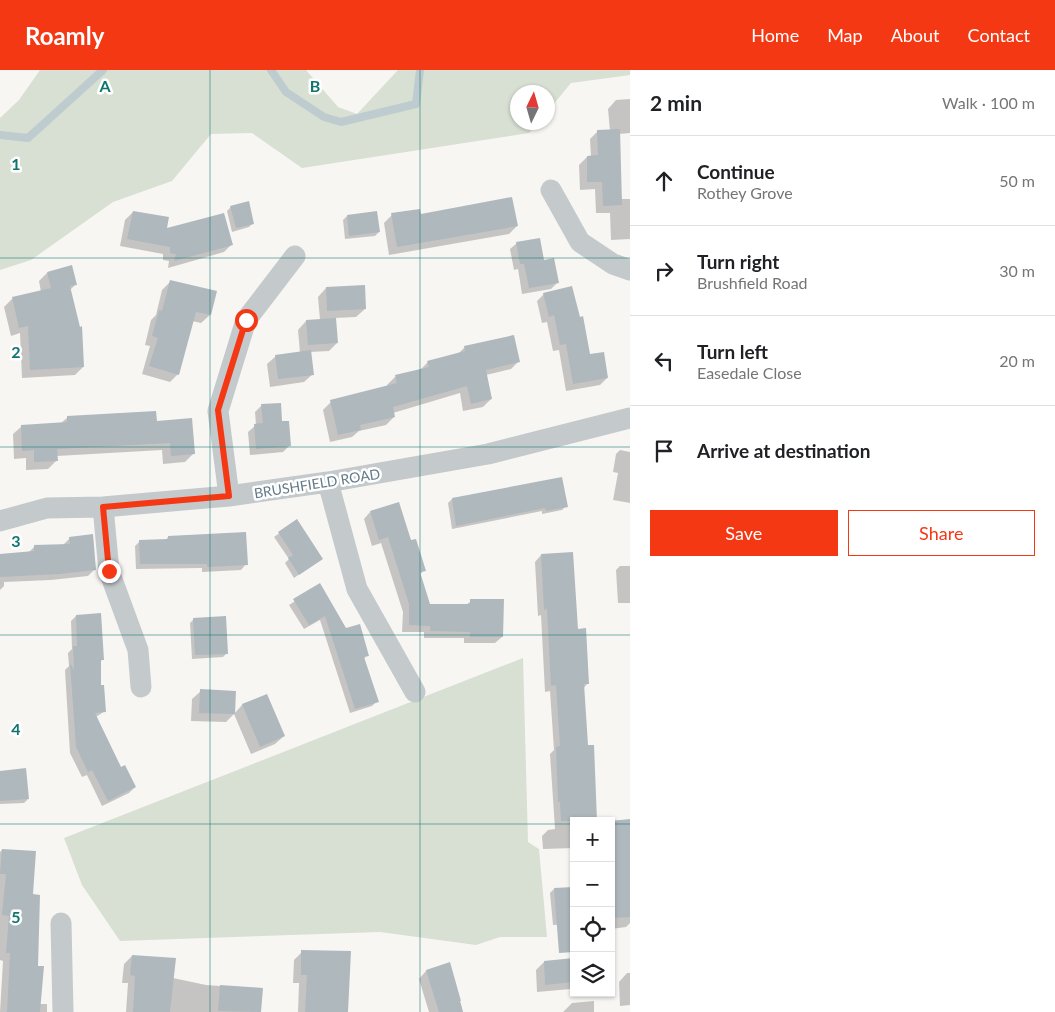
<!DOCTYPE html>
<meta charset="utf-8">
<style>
:root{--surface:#fff;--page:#f6f6f6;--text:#202124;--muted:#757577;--line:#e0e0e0;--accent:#f53814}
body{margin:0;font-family:Lato,sans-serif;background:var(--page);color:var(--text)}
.controls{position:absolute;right:15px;bottom:15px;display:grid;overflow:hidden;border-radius:0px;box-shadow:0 1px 4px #0004}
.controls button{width:45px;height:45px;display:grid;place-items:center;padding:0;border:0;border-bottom:1px solid var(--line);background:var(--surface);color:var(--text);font:25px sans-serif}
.compass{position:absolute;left:510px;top:15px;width:45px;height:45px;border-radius:50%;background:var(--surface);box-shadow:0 1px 4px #0004;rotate:5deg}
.stop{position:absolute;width:15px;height:15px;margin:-11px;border:4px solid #f53814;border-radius:50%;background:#fff}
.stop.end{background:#f53814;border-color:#fff;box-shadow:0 1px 5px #0008}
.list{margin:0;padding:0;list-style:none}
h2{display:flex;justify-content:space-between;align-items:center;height:65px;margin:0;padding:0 20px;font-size:21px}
h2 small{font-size:16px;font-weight:400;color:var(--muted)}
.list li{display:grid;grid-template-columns:32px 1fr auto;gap:15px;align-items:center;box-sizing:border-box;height:90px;padding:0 20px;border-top:1px solid var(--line)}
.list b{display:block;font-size:19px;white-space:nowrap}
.list p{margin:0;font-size:16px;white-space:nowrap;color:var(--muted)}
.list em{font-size:16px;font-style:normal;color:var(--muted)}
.actions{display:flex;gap:10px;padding:15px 20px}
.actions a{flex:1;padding:11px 0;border:1px solid var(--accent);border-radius:0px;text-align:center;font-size:18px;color:var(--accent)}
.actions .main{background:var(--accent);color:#fff}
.icon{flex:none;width:28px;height:28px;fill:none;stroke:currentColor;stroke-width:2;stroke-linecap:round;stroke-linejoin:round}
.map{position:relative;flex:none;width:630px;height:942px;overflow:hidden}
header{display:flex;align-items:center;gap:30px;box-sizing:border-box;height:70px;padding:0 25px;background:var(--accent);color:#fff}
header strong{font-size:24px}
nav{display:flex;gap:28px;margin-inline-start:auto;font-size:18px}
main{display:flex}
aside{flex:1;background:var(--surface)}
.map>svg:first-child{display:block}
.green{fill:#d8dfd3}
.shadow{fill:#0003}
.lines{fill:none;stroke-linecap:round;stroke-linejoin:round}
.stream{stroke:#beccd0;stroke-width:8}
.building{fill:#aeb8bd}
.minor{stroke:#c4c9cc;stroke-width:21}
.route{stroke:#f53814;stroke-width:6}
.grid{fill:none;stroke:#0f766e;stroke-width:1;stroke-opacity:0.55}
.labels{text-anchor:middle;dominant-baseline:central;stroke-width:5;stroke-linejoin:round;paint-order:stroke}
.street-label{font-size:14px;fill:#627987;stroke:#fff}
.grid-label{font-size:16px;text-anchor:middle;font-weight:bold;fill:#0f766e;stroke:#fff;stroke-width:5;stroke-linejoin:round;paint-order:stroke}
</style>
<header>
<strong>Roamly</strong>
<nav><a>Home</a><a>Map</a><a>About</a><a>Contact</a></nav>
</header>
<main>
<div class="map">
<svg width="630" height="942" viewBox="0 0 630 942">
<rect width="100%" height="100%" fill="#f7f6f3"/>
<!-- green -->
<path class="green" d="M40 0H306L338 37 357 44 398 0H630V5L571 13 548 41V22H518V52L538 53 529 63 302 98 252 63 211 64 172 111 113 132 31 190 0 200V48L19 30Z
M523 588 528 772 539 779 547 867H500L476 875 380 862 120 871 82 815 64 768Z"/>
<!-- shadow -->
<path class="shadow" d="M630 29V63L619 64 621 129H630V169L611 170 610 143H596L595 119 580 120 579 95 587 87H591L590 69 598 61H610L608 39 616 30Z
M231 137 253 153 249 157 232 162 227 141Z
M133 142 165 160 231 175 224 182 168 198 169 191 163 190V184L120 176 125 150Z
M392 145 420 146 517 156 509 164 389 185 384 153Z
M347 146 379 162 375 166 345 169 343 150Z
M517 173 543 191 557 213 551 219 522 224 518 199 514 200 510 179Z
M47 203 75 215 70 220 83 297 75 305 22 308 20 263 11 266 4 237 12 229 41 222 39 211Z
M170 212 210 245 201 253 192 251 178 304 170 312 142 304 150 276 145 275 151 250 156 245 162 220Z
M326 218 365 239 356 247 335 248 337 273 329 281 310 282 313 304 304 312 270 317 267 294 276 286 300 283 298 260 306 251 320 250 318 227Z
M544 224 579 248 589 286 607 308 600 315 566 321 559 280 553 281 547 252 542 253 537 231Z
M465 277 519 291 511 299 486 305 491 329 483 337 463 341 460 323 393 343 394 347 386 355 359 361 352 367 330 372 323 340 331 332 388 317 387 315 395 307 419 301 428 292 457 285Z
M262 335 281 353 290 375 283 382 250 385 248 362 256 355 255 342Z
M68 347 155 352 193 384 185 392 163 394 162 380 57 386V390L48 399 26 400V388L14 389 13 364 22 356 60 354Z
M620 380 630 382V433L613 430 618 403 613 402 616 384Z
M452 429 566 436 562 440 542 444V441L452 459 448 433Z
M370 442 411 472 424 500 420 505 429 535H466L471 531 502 567 495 573H464V568H424V562H402L403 542 381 473 372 476 364 449Z
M296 451 321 489 294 508 285 493 289 489 274 467Z
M168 467 246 494 241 500 202 502V498L136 499 135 476 140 471 166 470Z
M70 468 95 499 88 506 51 510 4 512V516L0 520V485L28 483 34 477 63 475Z
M541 485 576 560 588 613 583 619 574 778 543 779 542 766 548 760 555 759 550 684 554 680 550 621 545 622 541 545 538 546 535 492Z
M620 496H630V533H618L616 500Z
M320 515 346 559 367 585 364 589 377 631 372 636 350 643 320 550 304 559 289 535Z
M76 546 102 590 100 592V616L105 641 96 647 121 698 135 717 129 723 102 736 87 705 82 707 70 683 65 600 69 596 68 583 72 579 71 551Z
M194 549 227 583 223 587 192 589 190 553Z
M201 621 234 644 242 635 267 626 284 666 275 674 251 684 234 644 226 652 191 651 192 629Z
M0 702 28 729 24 733 0 734Z
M2 780 32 825 39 934H47V942H0L3 891 0 890V782Z
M554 819 574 854 553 855 550 823Z
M630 821V853L626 857 611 859V823Z
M302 882 346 942H298L299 913H293L294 890Z
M132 886 173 908 206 915 262 919 260 942H126L128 913H122L124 894Z
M574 889V917L571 919 537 922 536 900 544 892Z
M449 894 463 942H429L419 909 426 901Z
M627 903H630V935L620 936 619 912Z
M594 931V942H563L572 933Z"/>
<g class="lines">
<!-- stream -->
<path class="stream" d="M271 0 286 22 324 47 341 52 416 34 420 0
M0 65 28 68 103 0"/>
</g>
<!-- building -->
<path class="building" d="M620 59 622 135 603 136 602 112H587V86L598 85 597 60Z
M512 127 518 156 397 177 391 143 420 139 421 144Z
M249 131 254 154 236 158 230 136Z
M133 141 169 147 167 158 224 143 233 175 174 191 176 184 170 183V177L127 169Z
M377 141 380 162 349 166 347 145Z
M540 168 544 190 554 188 559 213 529 218 524 194H520L516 172Z
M72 195 77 215 70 216 80 257 82 256 84 297 30 300 28 256 19 258 12 227 51 218 47 202Z
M170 210 217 221 211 245 196 242 179 305 149 296 158 268 152 266 159 240 162 241Z
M365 215 366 239 327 241 326 217Z
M572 216 580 247 583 246 590 284 604 282 608 308 573 314 566 274 560 275 554 245 549 247 543 223Z
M336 248 338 273 308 275 306 250Z
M514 265 520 292 486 300 492 329 471 334 467 316 393 337 395 347 360 355 361 360 338 365 330 330 397 313 395 305 429 297 427 291 465 281 464 276Z
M311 280 314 305 278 309 275 285Z
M281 333 282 351H289L291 376 256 379 254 354 263 353 261 334Z
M156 341 157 351 192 348 195 384 171 386 170 373 57 379 58 391 34 392V380L22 381 21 355 67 352V346Z
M562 407 568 437 546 441 545 438 456 456 452 428Z
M399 432 411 470 416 469 426 501 420 502 430 534H470V529H504L503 567H470V562L430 561V556L409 555V534L388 467 379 470 370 441Z
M297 449 323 489 299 505 288 488 293 485 278 462Z
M246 462 248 495 207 497V494H140L139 470 168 469V466Z
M93 464 96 500 59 504 0 507V484L34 481V475L70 474 69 467Z
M573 482 578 559 586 558 589 614H584L588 675H594L597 751H561L560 732H558L556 677 560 676 556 615 551 616 547 539 544 540 541 484Z
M320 513 346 558 360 554 369 586 364 587 379 632 355 639 325 546 309 555 293 529Z
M101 543 104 590H101V615H104L106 642 95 643 121 697 125 695 136 717 108 731 92 700 88 702 76 677 70 593 74 600 73 576H77L76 545Z
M226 546 228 584 195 585 193 548Z
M200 619 236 621 235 644 199 643Z
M267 624 285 666 260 677 242 634Z
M26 698 29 729 0 731V701Z
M630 749V847L611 848V751Z
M2 779 36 781 33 824 40 825 38 896H44L40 942H7L10 883H6L9 846 2 845 6 804H0Z
M574 817V882L559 883 554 818Z
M301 880 351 881 348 942H305L307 905H301Z
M132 885 176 888 170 942H133L135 906 130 905Z
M574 888V912L545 915 544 891Z
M450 892 461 931H460L463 942H439L426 900Z
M220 915 263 918 261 942 218 941Z"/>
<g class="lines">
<!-- minor -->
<path class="minor" d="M551 120 580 172 613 194 630 200
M328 412 357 519 415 622
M229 426 218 341 246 250 295 186
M103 437 109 501 138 580 141 617
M0 451 47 438 103 437 229 426 328 412 488 384 630 348
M61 853 63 942"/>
</g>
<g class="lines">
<!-- route -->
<path class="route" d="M109 501 103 437 229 426 218 340 246 250"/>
</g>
<!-- grid -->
<path class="grid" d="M210 0V942M420 0V942M0 188H630M0 377H630M0 565H630M0 754H574M611 754H630"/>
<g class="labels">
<!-- street labels -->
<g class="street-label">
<text transform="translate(317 413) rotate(-9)">BRUSHFIELD ROAD</text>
</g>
</g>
<g class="grid-label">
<text x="105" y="22">A</text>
<text x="315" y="22">B</text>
<text x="16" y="100">1</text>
<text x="16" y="288">2</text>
<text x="16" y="477">3</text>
<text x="16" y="665">4</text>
<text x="16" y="853">5</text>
</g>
</svg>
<div class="controls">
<button>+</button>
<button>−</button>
<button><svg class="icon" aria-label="locate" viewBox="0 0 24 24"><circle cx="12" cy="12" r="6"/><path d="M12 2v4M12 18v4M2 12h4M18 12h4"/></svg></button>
<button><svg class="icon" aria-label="layers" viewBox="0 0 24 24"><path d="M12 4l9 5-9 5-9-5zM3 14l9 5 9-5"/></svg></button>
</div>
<svg class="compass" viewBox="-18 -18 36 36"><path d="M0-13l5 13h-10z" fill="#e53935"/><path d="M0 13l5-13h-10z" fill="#757577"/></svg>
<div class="stop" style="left:246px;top:250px"></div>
<div class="stop end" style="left:109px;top:501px"></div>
</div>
<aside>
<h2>2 min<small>Walk · 100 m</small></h2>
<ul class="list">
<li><svg class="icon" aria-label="ahead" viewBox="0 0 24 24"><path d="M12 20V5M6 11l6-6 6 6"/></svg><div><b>Continue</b><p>Rothey Grove</p></div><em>50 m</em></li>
<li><svg class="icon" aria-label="right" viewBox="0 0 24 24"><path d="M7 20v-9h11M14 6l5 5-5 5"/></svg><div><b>Turn right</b><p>Brushfield Road</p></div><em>30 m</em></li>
<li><svg class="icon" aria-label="left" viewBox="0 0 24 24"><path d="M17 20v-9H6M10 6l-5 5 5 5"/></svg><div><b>Turn left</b><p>Easedale Close</p></div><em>20 m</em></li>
<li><svg class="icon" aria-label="arrive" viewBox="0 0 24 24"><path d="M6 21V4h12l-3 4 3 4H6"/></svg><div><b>Arrive at destination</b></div></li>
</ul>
<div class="actions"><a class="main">Save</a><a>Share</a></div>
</aside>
</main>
